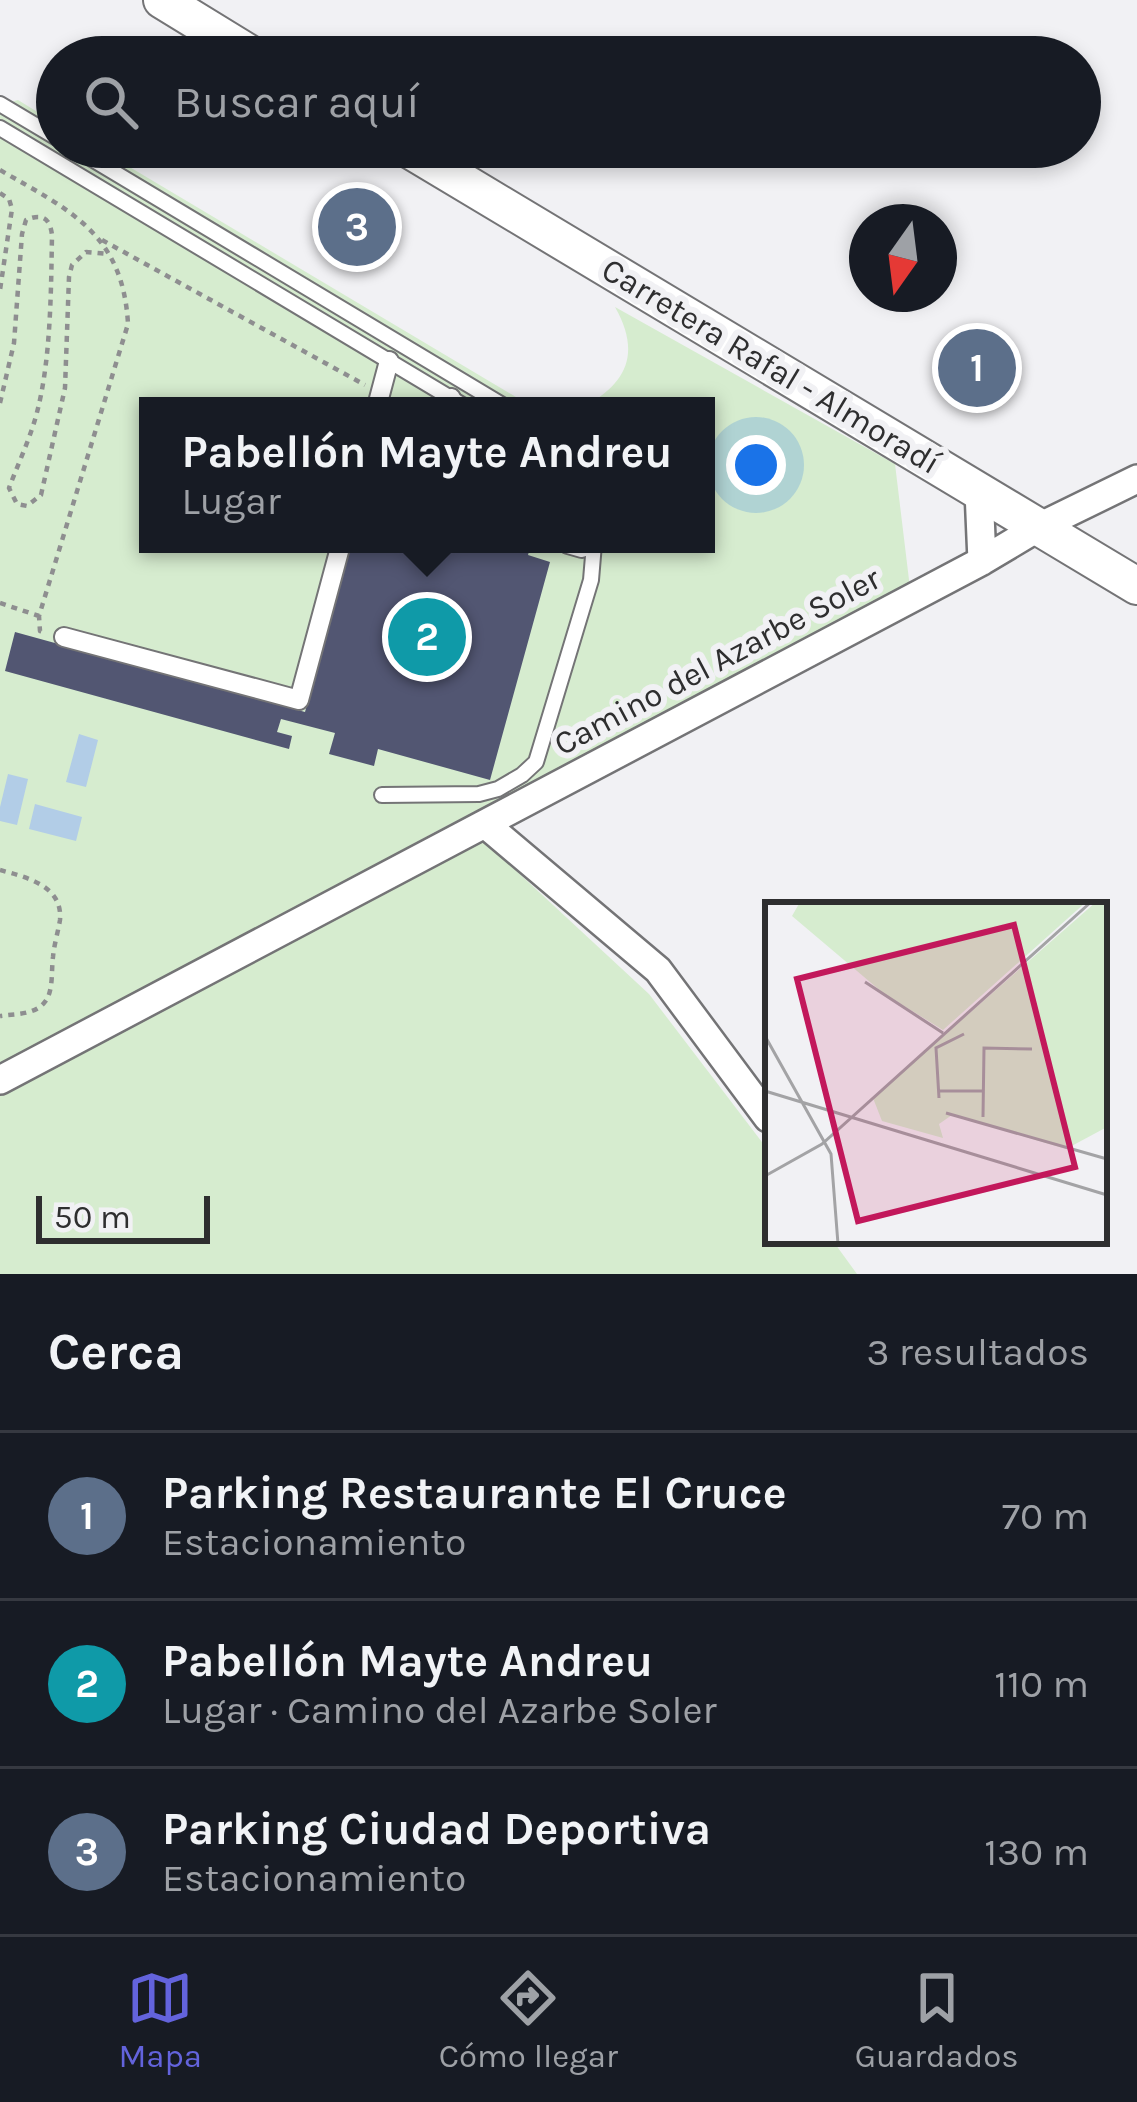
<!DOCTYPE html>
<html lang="es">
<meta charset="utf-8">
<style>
:root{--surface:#171b24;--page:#20242c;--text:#f1f3f6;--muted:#9ea1a6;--line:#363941;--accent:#6363dc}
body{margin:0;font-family:Karla,sans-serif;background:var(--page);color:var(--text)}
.compass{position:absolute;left:849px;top:204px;width:108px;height:108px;border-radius:50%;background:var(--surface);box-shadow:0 6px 18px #0003;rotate:194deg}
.scale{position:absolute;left:36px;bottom:30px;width:174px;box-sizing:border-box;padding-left:12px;border:6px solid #2e2e2f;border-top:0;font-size:33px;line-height:42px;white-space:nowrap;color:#2e2e2f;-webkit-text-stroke:9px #f1f1f4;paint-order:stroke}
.you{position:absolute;left:756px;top:465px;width:42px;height:42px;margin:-30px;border:9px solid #fff;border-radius:50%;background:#1a73e8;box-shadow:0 0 0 18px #1a73e833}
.badge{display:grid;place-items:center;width:78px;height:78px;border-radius:50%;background:var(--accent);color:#fff;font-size:39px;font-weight:700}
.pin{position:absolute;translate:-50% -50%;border:6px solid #fff;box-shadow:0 3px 12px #0006}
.popup{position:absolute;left:139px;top:397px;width:576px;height:156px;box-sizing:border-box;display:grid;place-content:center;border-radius:0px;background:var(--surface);filter:drop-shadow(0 3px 9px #0005);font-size:39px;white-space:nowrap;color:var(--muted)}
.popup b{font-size:45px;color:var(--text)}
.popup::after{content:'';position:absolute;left:50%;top:100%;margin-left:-24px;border:24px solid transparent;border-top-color:var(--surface)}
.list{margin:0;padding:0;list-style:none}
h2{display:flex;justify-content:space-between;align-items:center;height:156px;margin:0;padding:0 48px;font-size:51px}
h2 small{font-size:39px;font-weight:400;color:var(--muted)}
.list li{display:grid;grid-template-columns:78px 1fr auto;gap:36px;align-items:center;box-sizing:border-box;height:168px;padding:0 48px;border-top:3px solid var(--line)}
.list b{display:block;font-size:45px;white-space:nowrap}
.list p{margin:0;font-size:39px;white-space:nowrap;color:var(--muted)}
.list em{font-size:39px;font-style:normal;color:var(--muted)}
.icon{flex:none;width:66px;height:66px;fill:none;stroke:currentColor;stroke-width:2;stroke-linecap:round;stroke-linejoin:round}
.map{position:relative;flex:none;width:1137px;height:1274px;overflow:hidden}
.search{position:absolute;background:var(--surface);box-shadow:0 6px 18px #0003;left:36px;right:36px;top:36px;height:132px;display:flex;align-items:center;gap:30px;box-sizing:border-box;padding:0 42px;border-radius:66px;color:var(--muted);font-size:45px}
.sheet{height:660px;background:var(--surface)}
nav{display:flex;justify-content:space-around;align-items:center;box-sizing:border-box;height:168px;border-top:3px solid var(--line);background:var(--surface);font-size:33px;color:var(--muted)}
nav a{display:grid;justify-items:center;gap:6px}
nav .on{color:var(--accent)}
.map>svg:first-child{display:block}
.green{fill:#d6eccf}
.water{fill:#b2cde7}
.building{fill:#525672}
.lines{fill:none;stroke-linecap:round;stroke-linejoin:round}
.service-casing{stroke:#747476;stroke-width:18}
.pedestrian-casing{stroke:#747476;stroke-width:22}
.minor-casing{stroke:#747476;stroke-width:32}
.secondary-casing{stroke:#747476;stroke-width:40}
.path{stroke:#8e8e90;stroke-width:4.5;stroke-dasharray:6 6;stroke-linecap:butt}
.service{stroke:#fff;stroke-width:14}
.pedestrian{stroke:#fff;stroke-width:18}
.minor{stroke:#fff;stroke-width:27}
.secondary{stroke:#fff;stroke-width:36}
.labels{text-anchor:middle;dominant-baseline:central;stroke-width:12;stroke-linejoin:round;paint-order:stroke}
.street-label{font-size:33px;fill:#2e2e2f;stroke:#f1f1f4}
.inset-road{fill:none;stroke:#a3a3a5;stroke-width:3}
.view{fill:#c2185b;fill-opacity:0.15;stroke:#c2185b;stroke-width:6}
.inset-edge{fill:none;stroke:#2e2e2f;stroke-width:6}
</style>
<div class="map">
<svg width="1137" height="1274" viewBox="0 0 1137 1274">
<rect width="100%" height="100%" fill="#f1f1f4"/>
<!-- green -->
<path class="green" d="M18 100 57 124V147H96L531 406H148V544H706V406H585C629 382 640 351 615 307L895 464 910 588 433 833 169 979 0 1067V105Z
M483 840 649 994 768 1150V1241H833L857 1274H0V1093Z"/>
<!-- water -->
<path class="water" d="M79 734 98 740 86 787 66 782Z
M8 774 28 779 17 825 0 821V807Z
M35 804 82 817 76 841 29 829Z"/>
<!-- building -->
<path class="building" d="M351 544H531L528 555 550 562 490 780 378 749 374 766 329 754 335 733 281 719 277 732 292 736 289 749 5 671 15 632 305 712Z"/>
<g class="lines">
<!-- service casing -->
<g class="service-casing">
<path id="service" d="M0 104 57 138
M0 128 464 406
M72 147 504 406
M382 795 479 794 498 789 522 775 536 762 591 580 594 544"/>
</g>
<!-- pedestrian casing -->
<g class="pedestrian-casing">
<path id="pedestrian" d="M377 406 389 361
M450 406 451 398
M568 544 582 548
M64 637 299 700 341 544"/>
</g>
<!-- minor casing -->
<g class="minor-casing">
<path id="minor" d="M979 491 982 561
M485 824 658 970 768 1118
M0 1080 982 561 1039 527 1137 479"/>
</g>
<!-- secondary casing -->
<g class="secondary-casing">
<path id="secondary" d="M162 0 255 57
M405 147 1137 586"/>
</g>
<!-- path -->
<path class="path" d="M0 170C69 210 123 233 128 324L39 616 40 631 47 633
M0 193 9 199 12 209 0 290
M102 240 365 385
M0 403 14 343 22 234 26 220C42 213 50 218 52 235 51 291 51 362 36 416 29 441 18 464 9 488L17 504 27 506 41 495 65 388 69 277 72 265 86 252 108 254
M0 603 39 616
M0 870C25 877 63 885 60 920 58 932 54 945 53 957 51 971 54 992 44 1003 34 1015 14 1014 0 1016"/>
<!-- service -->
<use href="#service" class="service"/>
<!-- pedestrian -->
<use href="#pedestrian" class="pedestrian"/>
<!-- minor -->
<use href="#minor" class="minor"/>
<!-- secondary -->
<use href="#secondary" class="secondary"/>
</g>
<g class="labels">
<!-- street labels -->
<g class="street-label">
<text transform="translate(771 366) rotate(31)">Carretera Rafal - Almoradí</text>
<text transform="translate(717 661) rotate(-28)">Camino del Azarbe Soler</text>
</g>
</g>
<!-- overview -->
<g transform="translate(765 902)">
<rect width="342" height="342" fill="#f1f1f4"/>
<path d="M35 0H321L178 128 118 91 27 14ZM331 0H342V225L301 247 187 213 174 222 178 236 117 219 108 196Z" fill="#d6eccf"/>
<path class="inset-road" d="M100 80 178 131M0 134 66 252 73 342M0 189 342 293M173 189H219M174 196 171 146 199 132M181 211 342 257M218 215 219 146 267 147M0 274 57 242 326 0"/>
<path class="view" d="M249 23 310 265 93 319 32 77Z"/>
<rect width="342" height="342" class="inset-edge"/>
</g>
</svg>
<svg class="compass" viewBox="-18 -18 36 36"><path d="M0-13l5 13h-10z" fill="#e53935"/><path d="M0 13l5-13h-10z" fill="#9ea1a6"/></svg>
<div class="scale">50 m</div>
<div class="you"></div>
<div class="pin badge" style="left:977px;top:368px;background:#5c6f8a">1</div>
<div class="pin badge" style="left:427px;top:637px;background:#0f9aa8">2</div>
<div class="popup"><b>Pabellón Mayte Andreu</b>Lugar</div>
<div class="pin badge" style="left:357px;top:227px;background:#5c6f8a">3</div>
<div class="search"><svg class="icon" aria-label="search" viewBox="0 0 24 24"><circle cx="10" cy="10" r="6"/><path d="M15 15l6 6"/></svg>Buscar aquí</div>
</div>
<section class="sheet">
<h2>Cerca<small>3 resultados</small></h2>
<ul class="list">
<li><span class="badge" style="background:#5c6f8a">1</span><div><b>Parking Restaurante El Cruce</b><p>Estacionamiento</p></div><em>70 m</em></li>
<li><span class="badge" style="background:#0f9aa8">2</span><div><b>Pabellón Mayte Andreu</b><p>Lugar · Camino del Azarbe Soler</p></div><em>110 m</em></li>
<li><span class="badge" style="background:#5c6f8a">3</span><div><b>Parking Ciudad Deportiva</b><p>Estacionamiento</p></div><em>130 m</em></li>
</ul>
</section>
<nav>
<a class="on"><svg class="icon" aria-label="map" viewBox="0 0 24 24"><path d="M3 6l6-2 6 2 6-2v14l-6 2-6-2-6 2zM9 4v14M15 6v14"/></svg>Mapa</a>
<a><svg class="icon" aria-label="directions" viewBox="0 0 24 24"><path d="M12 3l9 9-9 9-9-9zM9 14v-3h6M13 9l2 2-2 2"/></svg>Cómo llegar</a>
<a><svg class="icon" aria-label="saved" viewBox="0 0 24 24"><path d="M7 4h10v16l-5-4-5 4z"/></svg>Guardados</a>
</nav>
